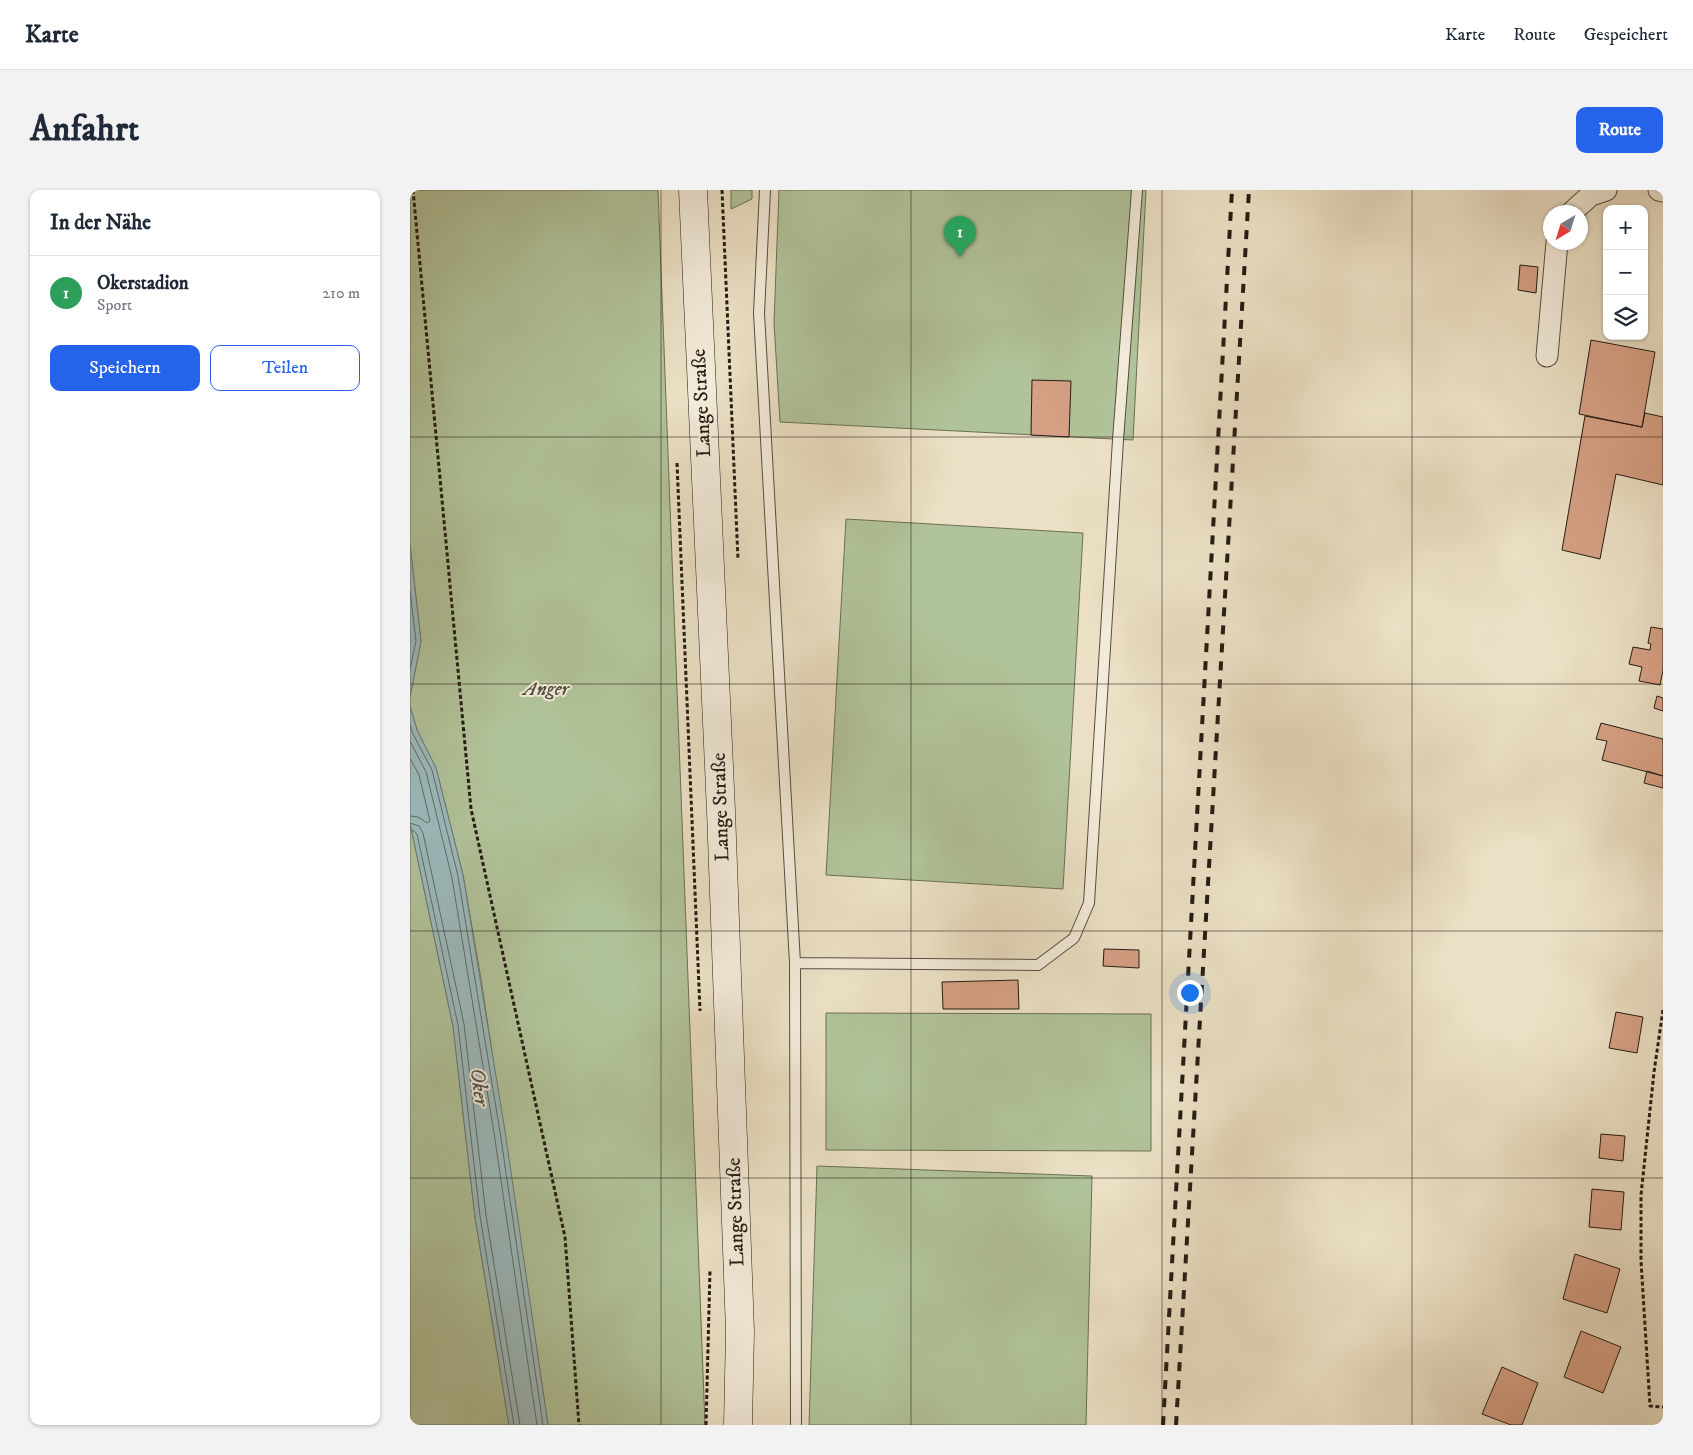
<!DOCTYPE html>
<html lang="de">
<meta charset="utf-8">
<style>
:root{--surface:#fff;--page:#f2f2f3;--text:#1f2937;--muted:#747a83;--line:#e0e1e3;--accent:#2563eb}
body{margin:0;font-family:"IM FELL DW Pica",serif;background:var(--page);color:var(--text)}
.controls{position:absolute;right:15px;top:15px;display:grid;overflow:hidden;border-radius:10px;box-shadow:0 1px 4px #0004}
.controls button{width:45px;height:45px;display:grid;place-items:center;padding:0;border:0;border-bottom:1px solid var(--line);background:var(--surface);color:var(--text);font:25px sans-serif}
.compass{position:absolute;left:1133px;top:15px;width:45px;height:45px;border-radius:50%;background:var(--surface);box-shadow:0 1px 4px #0004;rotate:218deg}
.you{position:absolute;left:779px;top:802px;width:18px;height:18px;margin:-12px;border:4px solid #fff;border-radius:50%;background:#1a73e8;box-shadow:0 0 0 8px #1a73e833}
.badge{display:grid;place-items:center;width:32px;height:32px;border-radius:50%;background:var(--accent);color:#fff;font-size:16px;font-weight:700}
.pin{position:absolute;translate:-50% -41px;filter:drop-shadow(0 1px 2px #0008)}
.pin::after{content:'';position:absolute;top:26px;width:18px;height:15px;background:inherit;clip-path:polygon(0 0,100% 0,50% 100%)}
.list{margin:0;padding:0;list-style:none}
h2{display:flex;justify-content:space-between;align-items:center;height:65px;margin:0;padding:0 20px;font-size:21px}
h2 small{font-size:16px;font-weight:400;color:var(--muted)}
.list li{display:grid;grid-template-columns:32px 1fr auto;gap:15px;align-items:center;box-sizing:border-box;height:75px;padding:0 20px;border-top:1px solid var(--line)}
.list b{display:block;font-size:19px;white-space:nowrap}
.list p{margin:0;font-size:16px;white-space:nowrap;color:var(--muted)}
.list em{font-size:16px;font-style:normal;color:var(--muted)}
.actions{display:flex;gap:10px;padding:15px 20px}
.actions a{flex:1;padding:11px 0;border:1px solid var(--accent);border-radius:10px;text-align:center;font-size:18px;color:var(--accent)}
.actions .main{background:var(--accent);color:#fff}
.icon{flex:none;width:28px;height:28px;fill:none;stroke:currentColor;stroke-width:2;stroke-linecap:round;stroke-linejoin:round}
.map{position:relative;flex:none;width:1253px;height:1235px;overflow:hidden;border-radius:10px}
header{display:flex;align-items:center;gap:30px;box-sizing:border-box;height:70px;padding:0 25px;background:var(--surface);border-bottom:1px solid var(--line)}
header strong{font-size:24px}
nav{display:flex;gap:28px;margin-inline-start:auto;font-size:18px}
.intro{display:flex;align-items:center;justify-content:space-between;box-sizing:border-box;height:120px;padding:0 30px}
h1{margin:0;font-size:35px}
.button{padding:12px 22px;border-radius:10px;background:var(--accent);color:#fff;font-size:18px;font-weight:700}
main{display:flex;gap:30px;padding:0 30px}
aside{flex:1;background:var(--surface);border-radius:10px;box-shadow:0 1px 4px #0004}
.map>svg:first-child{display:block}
.green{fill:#b1c39a;stroke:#6b7057}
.water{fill:#9cbbbe;stroke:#6c7b7a}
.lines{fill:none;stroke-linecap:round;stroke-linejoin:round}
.shore{stroke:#606c69;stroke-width:1}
.building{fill:#d6a085;stroke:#251c14}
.lane-casing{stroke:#564d40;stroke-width:12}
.street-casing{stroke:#564d40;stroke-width:23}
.secondary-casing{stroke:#251c14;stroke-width:29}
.path{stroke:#251c14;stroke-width:3;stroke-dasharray:4 2.5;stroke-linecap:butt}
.lane{stroke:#f2ebd9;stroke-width:10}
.street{stroke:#f2ebd9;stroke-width:21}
.secondary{stroke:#f2ebd9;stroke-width:28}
.rail{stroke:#251c14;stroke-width:4;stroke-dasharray:9 9;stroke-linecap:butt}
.grid{fill:none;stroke:#251c14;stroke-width:1;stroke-opacity:0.55}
.labels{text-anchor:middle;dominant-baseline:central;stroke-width:4;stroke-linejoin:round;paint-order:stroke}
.street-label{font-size:20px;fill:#251c14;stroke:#f2ebd9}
.park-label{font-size:20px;font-style:italic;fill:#4f4e3c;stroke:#f2ebd9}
.water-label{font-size:21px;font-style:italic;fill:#4f5450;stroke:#f2ebd9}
</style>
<header>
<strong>Karte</strong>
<nav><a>Karte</a><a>Route</a><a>Gespeichert</a></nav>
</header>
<div class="intro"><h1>Anfahrt</h1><a class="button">Route</a></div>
<main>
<aside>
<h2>In der Nähe<small></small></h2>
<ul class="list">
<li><span class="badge" style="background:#2e9e5b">1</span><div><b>Okerstadion</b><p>Sport</p></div><em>210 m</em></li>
</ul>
<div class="actions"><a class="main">Speichern</a><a>Teilen</a></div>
</aside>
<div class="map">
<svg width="1253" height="1235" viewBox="0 0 1253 1235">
<rect width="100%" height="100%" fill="#ebe0c5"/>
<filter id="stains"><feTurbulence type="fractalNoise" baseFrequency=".004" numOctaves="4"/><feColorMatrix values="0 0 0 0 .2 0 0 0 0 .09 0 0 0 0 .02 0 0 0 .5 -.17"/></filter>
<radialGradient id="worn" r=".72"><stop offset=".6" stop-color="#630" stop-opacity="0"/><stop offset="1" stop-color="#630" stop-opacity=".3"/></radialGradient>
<!-- green -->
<path class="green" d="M0 0H248L295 1235H138L71 789 53 685 26 578 7 540 0 516V507L11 451 0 355Z
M321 0H342V9L321 19Z
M369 0H736L723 250 370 232 364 133Z
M436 329 673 343 653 699 416 685Z
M0 633 43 836 65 1027 99 1235H0Z
M416 823 741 824V961L416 960Z
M407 976 682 986 676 1235H399Z"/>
<!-- water -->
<path class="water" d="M0 355 11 451 0 507Z
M0 516 7 540 26 578 53 685 95 941 138 1235H99L65 1027 43 836 0 633Z"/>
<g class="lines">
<!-- shore -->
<path class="shore" d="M0 400 6 451 0 479
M0 534 2 542 22 580 48 686 90 942 133 1235
M0 551 16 582 42 688 84 943 127 1235
M0 568 9 585 20 631 17 633 8 627 0 626
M0 633 9 636 13 643 54 834 76 1025 110 1235
M0 640 4 641 7 644 48 835 70 1026 104 1235"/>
</g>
<!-- building -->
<path class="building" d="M1110 75 1128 77 1126 103 1108 100Z
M1181 150 1245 162 1232 237 1169 224Z
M622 190 661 191 659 247 621 245Z
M1235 223 1253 227V295L1206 284 1190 369 1152 360 1175 226 1232 237Z
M1241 437 1253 439V480L1250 495 1229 491 1232 477 1219 474 1223 457 1240 460 1241 454 1238 453Z
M1247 506 1253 508V521L1244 518Z
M1191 533 1253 549V586L1192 570 1197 551 1186 549Z
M1237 581 1253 586V598L1234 593Z
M694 759 729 760V778L693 776Z
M608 790 609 819H533L532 792Z
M1206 822 1233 827 1227 863 1199 858Z
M1191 944 1215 946 1213 971 1189 968Z
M1182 999 1214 1002 1211 1040 1179 1037Z
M1165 1064 1210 1079 1197 1123 1153 1109Z
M1171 1141 1211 1157 1193 1203 1154 1187Z
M1092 1177 1128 1193 1112 1235H1101L1072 1224Z"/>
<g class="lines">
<!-- lane casing -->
<g class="lane-casing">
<path id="lane" d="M355 0 349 123 385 773
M386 1235 385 773 628 775 664 748 679 713 708 250 727 0"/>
</g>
<!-- street casing -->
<g class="street-casing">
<path id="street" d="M1249 0 1253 1
M1162 22 1181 5 1196 0
M1137 166 1147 52"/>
</g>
<!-- secondary casing -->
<g class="secondary-casing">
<path id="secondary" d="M283 0 311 621 330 1141 328 1235"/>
</g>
<!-- path -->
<path class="path" d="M3 0 61 619 155 1047 169 1235
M312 0 328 370
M267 273 290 821
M1253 820 1244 882 1231 1005V1071L1240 1216 1253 1217
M296 1235 300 1080"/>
<!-- lane -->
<use href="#lane" class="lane"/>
<!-- street -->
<use href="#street" class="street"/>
<!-- secondary -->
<use href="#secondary" class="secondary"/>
<!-- rail -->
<path class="rail" d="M753 1235 822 0
M766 1235 839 0"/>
</g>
<!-- grid -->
<path class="grid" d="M251 0V1235M501 0V1235M752 0V1235M1002 0V1235M0 247H1253M0 494H1253M0 741H1253M0 988H1253"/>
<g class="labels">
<!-- street labels -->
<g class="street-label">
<text transform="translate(292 213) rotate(-93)">Lange Straße</text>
<text transform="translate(311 617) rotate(-92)">Lange Straße</text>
<text transform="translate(326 1022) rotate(-92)">Lange Straße</text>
</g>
<!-- park labels -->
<g class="park-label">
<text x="136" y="499">Anger</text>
</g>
<!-- water labels -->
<g class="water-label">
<text transform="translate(69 897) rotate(83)">Oker</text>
</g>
</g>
<rect width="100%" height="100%" filter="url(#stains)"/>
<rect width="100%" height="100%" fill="url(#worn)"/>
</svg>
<div class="controls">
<button>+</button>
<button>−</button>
<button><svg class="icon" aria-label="layers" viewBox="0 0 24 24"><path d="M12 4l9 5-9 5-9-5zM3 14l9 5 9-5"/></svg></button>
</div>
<svg class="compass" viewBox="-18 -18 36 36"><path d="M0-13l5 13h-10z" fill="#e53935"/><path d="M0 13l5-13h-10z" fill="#747a83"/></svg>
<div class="you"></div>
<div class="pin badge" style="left:550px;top:67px;background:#2e9e5b">1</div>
</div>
</main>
